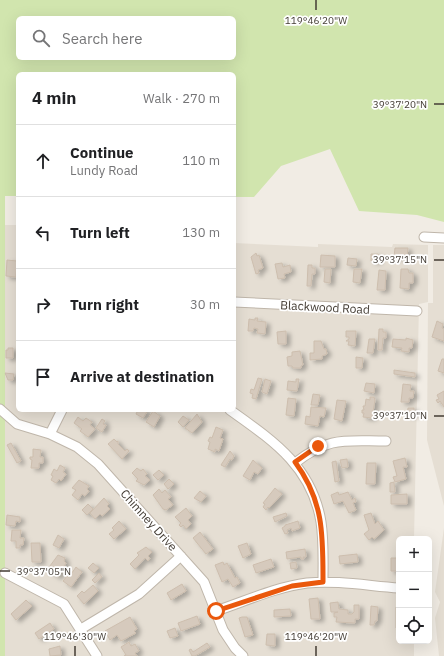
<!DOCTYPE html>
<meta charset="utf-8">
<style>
:root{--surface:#fff;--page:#f2f2f2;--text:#202124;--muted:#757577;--line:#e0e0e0}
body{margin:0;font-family:"IBM Plex Sans",sans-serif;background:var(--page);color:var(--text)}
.controls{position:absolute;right:12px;bottom:12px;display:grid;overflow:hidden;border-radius:6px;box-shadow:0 4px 16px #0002}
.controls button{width:36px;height:36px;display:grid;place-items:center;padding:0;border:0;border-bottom:1px solid var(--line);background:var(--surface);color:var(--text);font:20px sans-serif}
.stop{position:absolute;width:12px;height:12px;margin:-9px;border:3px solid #ea580c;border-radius:50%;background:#fff}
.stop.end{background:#ea580c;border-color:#fff;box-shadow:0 1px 4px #0008}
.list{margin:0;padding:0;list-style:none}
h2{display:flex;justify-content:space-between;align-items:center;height:52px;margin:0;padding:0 16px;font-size:17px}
h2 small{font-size:13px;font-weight:400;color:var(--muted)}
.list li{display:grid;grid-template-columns:26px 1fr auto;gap:12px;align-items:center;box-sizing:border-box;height:72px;padding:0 16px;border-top:1px solid var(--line)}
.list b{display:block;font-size:15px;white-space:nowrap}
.list p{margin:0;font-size:13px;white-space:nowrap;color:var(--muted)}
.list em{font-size:13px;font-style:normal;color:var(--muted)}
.icon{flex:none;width:22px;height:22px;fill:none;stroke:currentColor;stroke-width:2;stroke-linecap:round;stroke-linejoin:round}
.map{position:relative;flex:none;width:444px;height:656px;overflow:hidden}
.search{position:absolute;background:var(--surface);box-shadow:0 4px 16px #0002;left:16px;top:16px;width:220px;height:44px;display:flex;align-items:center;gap:10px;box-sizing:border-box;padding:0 14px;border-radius:6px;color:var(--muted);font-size:15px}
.panel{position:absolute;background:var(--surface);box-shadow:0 4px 16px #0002;left:16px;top:72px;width:220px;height:340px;border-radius:6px}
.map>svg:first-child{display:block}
.residential{fill:#e5ded3}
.green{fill:#d1e5ae;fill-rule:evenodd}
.building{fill:#d6cabd;stroke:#cdbeae;filter:url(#shadow)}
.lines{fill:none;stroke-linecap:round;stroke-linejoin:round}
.minor-casing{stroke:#bfb6aa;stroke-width:11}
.minor{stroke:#fff;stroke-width:9}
.route{stroke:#ea580c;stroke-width:5}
.ticks{fill:none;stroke:#433c34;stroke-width:1.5}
.labels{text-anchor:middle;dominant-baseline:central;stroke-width:3.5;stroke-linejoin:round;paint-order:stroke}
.street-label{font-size:12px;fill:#433c34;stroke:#fff}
.ticks-label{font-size:10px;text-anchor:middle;fill:#433c34;stroke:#fff;stroke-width:3.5;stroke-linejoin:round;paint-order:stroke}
</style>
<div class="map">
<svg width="444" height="656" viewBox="0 0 444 656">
<defs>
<filter id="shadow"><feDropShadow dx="4" dy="2.5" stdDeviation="2" flood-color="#0004"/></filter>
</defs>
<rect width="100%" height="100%" fill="#f1ece4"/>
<!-- residential -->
<path class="residential" d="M5 225H18V410H234V243L318 247V244L392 247 393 244 428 245V302L419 304 414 539H399V641H414V656H5Z
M433 245H444V506L427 440 428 303H433Z
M444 528V656H439L435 618 440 602 435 592Z"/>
<!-- green -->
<path class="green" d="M0 0H444V222L417 215 359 211 330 149 281 166 254 197H234V74H18V196H5V656H0ZM18 18H234V58H18Z"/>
<!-- building -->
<path class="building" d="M395 248H408L407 257H394Z
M256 253 257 256 259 255 263 268 258 270 259 273 256 274 251 257Z
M371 254H378V261H371Z
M321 255 335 256V267H320Z
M348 258 357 259 356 266 347 265Z
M7 260 17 261 16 277 6 276Z
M282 263 283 267 290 265 291 272 284 274 285 278 278 279 275 264Z
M308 265H312V268H315V274H312L311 286H307Z
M325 269H331L330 283 324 282Z
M354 269H362L360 283 353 282Z
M401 269H408L409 273H413V283H409V289L400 288Z
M379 270 386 271 385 290H377Z
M255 318H258L257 321 266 322 265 334 257 333 258 329 254 328 253 331H248L249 319 255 320Z
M437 321 443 324 442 328 444 329V341L432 337Z
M379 329H383V332H386V338H383L382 350H378Z
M286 331V344H278L277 332Z
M346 331H356L355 346 348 345 349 341H346L349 339V337H346Z
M406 338 413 340 412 348H409V352L401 351 402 348 392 347 393 339 406 340Z
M369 339H375L373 353H367Z
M314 341H321L324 349H326L327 354 322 356V359L310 360V353H314Z
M8 348H13V358H6V350H8Z
M300 351 303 365 301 366V368H293L292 366H288L287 357 292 356V352Z
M356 357 363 358 362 368H356Z
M442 359H444V373L438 371Z
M394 370 415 373V377L394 374Z
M5 373 14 374 13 380H8Z
M258 378 262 379 256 399 252 398 253 394 250 393 251 389 254 390Z
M265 379 271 381 267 394 262 392Z
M296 379H299L297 391 287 390 288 381 296 382Z
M366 383 375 384 374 393 364 391Z
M403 384 411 385 410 391H414L413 398H409V402H401Z
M444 391V407L440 401 438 403 436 400 439 399 437 395Z
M313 394 320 395 318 405H311Z
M370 397H374L375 400 372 418 363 417 364 413H362V410H364L363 406H365L366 399 370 400Z
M288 398 296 399 294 416 286 415Z
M337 400 346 401 342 421 334 419Z
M311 407 326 408 324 417 320 416 318 426 305 424 306 416 310 417Z
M408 408H414V415H407Z
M138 410H148L143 418 136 414Z
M153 411 160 416 154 427 146 422Z
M197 414 202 422 192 433 185 428Z
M183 416 189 420 183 427 178 422Z
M78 417 83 421 86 418 92 422 90 425 95 429 88 437 80 431 82 429 74 423Z
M102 419 105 421 103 424 106 425 102 432 96 428Z
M216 427 223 430 220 438 223 439 219 451 215 449V452L208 449 210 442 208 441 210 437 212 438Z
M114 439 117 442 118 441V444L125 451 127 449 129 451 122 459 108 444Z
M11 443 21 461 17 463 7 445Z
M33 449 41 450 40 457H43V463H39V468H31L32 460 30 459V457H33Z
M230 451 234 456 232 460 230 459 225 467 221 465Z
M405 458 407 467H403L406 479 395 482 393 477 397 476 393 461Z
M347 459 348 467 342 468 340 460Z
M253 460 262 468 258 474 254 472 250 480 243 476Z
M336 461 339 481 335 482 332 462Z
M367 463H376L375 484H366Z
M60 465 65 468 63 472 66 474 61 481 59 479 56 483 51 480 53 476 51 475 54 469 57 471Z
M137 468 141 471 143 469 147 474 145 476 150 480 144 485 136 481 138 479 132 473Z
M159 470 164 475 158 480 153 475Z
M169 479 174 484 168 489 164 484Z
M79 480 89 486 87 489 89 491 85 496 82 494 78 500 72 495 76 490 72 488Z
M394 482 395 492H390V483Z
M275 488 282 494 269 508 268 507 266 510 263 507 265 504 263 503Z
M159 489 162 493 165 490 171 497 168 499 173 505 166 510 163 509 153 495Z
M200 491 206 496 201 502 194 498Z
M338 492 339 495 348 492 352 500 355 498 356 502 353 503 356 510 349 513 343 501 334 504 331 495Z
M407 494V504H391V495Z
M104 498 109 504 107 506 110 509 102 516 100 514 95 519 90 513Z
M88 504 93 509 87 515 82 510Z
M186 508 192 516 188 520 191 524 186 529 183 525 181 527 179 525 181 523 175 517Z
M286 513 287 516 275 522 273 517Z
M371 513 375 524 378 521 384 530 374 539 372 537 369 540 364 534 369 530 364 515Z
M7 515 20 517V522L16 521 15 526 6 525Z
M119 521 126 529 114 539 109 534 114 530 112 528Z
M298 521 300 528 292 531 291 528 287 530 288 533 285 534 282 528 285 526V525Z
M12 530H21L20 538H24L23 545H20V548H16V541H11Z
M200 532 213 549 206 554 193 538Z
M58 535 64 539 59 548 53 545Z
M31 543H40L41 562H32Z
M247 543 251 554 243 558 238 546Z
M146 547 152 552 148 556 150 558 148 561 145 558 135 569 130 564 139 555 137 553Z
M305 549 306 557H303L304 559H301V557L287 559 286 552Z
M357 554 358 562 340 564 339 556Z
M58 555 65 558 64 561 66 563 58 577 47 570Z
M391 558H398V571H391Z
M271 559 274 567 256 573 253 565Z
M223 562 224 565 227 563 235 578 237 577 240 583 233 587 228 579 222 582 215 565Z
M296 562 297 568 291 569 290 563Z
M93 563 99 568 94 573 88 568Z
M76 567 82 572 71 587 63 581 67 576 69 577Z
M99 573 102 577 95 583 92 580Z
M182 584 186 591 171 600 167 593Z
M93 585 98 591 84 604 77 596 82 591 84 593Z
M318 598 320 619H311L309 599Z
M26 600 32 606 16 620 11 614Z
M338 602 339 609 348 610V614H352L354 612V605H359V619H355V623L336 622 337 617H334V613L338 612H331L330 603Z
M371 606 378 607 377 621H375L374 625H370Z
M396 607H399V628H396Z
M290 609 291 616 274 617V610Z
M197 616 200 624 181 631 178 623Z
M130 617 137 629 134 631 136 633 121 641 117 635 110 640 105 631Z
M242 617H247L253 635 245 637 239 618Z
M50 623 54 629 39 639 35 633Z
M175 628 178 636 170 638 167 631Z
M267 634H275V646L266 645Z
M129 642 131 646 135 644 139 651 135 653 137 656H124L126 655 121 647Z
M207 643 210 647 195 656H192L189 650 191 649 193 652Z
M60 646 61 655 50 656 49 649Z"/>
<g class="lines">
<!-- minor casing -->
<g class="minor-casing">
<path id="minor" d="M424 237 444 238
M234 302 417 311
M0 409 17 424 50 434 77 447 98 464 204 582 223 630 235 648 243 656
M230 410C272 440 312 466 321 522 324 542 323 562 323 582
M50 434 62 410
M295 463C329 436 345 441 386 441
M5 573 64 604 97 656
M216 611C246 601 276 587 307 583 337 580 369 586 399 588
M81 629 139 594 181 556"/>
</g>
<!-- minor -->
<use href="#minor" class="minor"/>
</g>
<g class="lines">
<!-- route -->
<path class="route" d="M216 611 292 586 323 582C323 536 324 501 295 462L318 446"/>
</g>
<!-- ticks -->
<path class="ticks" d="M316 0V10M434 104H444M434 260H444M434 416H444M0 571H10M75 646V656M316 646V656"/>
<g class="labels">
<!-- street labels -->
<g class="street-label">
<text transform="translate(325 307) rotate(3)">Blackwood Road</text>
<text transform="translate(149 520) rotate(48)">Chimney Drive</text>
</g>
</g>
<g class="ticks-label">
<text x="316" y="24">119°46'20"W</text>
<text x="400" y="108">39°37'20"N</text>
<text x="400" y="263">39°37'15"N</text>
<text x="400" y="419">39°37'10"N</text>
<text x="44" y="575">39°37'05"N</text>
<text x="75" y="640">119°46'30"W</text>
<text x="316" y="640">119°46'20"W</text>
</g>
</svg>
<div class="controls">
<button>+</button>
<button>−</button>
<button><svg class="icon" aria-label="locate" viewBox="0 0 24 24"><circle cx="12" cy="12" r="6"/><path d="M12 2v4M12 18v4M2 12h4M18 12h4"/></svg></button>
</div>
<div class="stop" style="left:216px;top:611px"></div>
<div class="stop end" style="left:318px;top:446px"></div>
<div class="search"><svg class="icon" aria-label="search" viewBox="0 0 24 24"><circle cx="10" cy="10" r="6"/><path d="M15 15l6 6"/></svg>Search here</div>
<section class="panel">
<h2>4 min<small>Walk · 270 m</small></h2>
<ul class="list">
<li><svg class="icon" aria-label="ahead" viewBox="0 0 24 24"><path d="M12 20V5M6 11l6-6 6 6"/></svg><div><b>Continue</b><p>Lundy Road</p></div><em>110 m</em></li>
<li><svg class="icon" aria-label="left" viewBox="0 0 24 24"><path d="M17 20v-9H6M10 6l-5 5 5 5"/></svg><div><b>Turn left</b></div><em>130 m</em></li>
<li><svg class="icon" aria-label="right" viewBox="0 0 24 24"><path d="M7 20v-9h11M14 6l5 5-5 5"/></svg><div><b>Turn right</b></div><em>30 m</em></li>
<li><svg class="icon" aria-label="arrive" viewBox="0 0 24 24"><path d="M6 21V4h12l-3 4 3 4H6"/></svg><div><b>Arrive at destination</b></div></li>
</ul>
</section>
</div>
